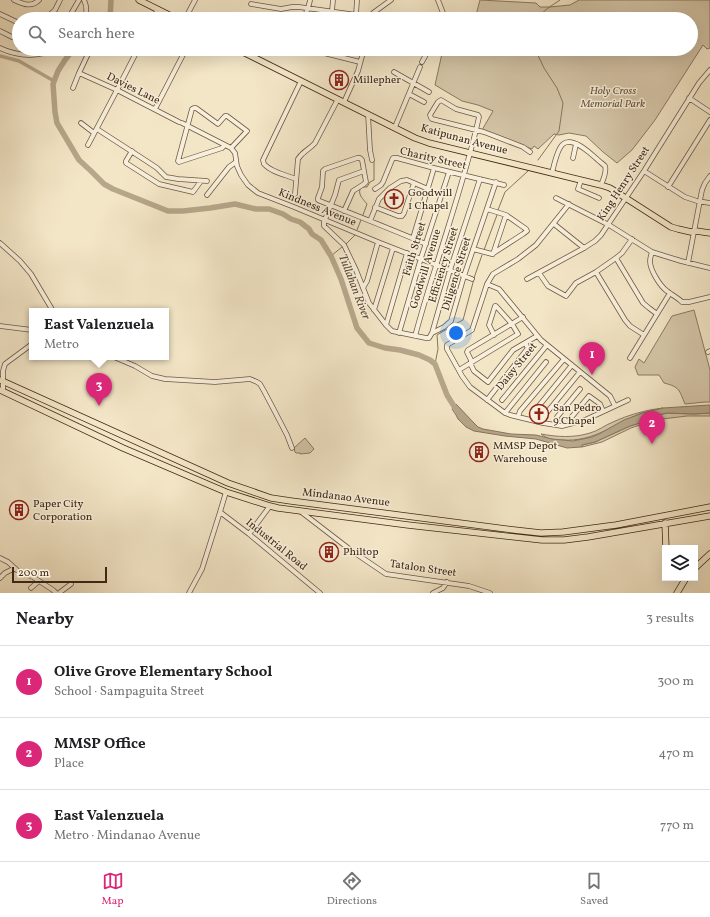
<!DOCTYPE html>
<meta charset="utf-8">
<style>
:root{--surface:#fff;--page:#f6f6f6;--text:#202124;--muted:#757577;--line:#e0e0e0;--accent:#db2777}
body{margin:0;font-family:Vollkorn,serif;background:var(--page);color:var(--text)}
.controls{position:absolute;right:12px;bottom:12px;display:grid;overflow:hidden;border-radius:0px;box-shadow:0 4px 16px #0002}
.controls button{width:36px;height:36px;display:grid;place-items:center;padding:0;border:0;border-bottom:1px solid var(--line);background:var(--surface);color:var(--text);font:20px sans-serif}
.scale{position:absolute;left:12px;bottom:10px;width:95px;box-sizing:border-box;padding-left:4px;border:2px solid #412915;border-top:0;font-size:11px;line-height:14px;white-space:nowrap;color:#412915;-webkit-text-stroke:3px #f7efdb;paint-order:stroke}
.you{position:absolute;left:456px;top:333px;width:14px;height:14px;margin:-10px;border:3px solid #fff;border-radius:50%;background:#1a73e8;box-shadow:0 0 0 6px #1a73e833}
.badge{display:grid;place-items:center;width:26px;height:26px;border-radius:50%;background:var(--accent);color:#fff;font-size:13px;font-weight:700}
.pin{position:absolute;translate:-50% -33px;filter:drop-shadow(0 1px 2px #0008)}
.pin::after{content:'';position:absolute;top:21px;width:14px;height:12px;background:inherit;clip-path:polygon(0 0,100% 0,50% 100%)}
.popup{position:absolute;left:29px;top:308px;width:140px;height:52px;box-sizing:border-box;display:grid;place-content:center;border-radius:0px;background:var(--surface);filter:drop-shadow(0 1px 3px #0005);font-size:13px;white-space:nowrap;color:var(--muted)}
.popup b{font-size:15px;color:var(--text)}
.popup::after{content:'';position:absolute;left:50%;top:100%;margin-left:-8px;border:8px solid transparent;border-top-color:var(--surface)}
.list{margin:0;padding:0;list-style:none}
h2{display:flex;justify-content:space-between;align-items:center;height:52px;margin:0;padding:0 16px;font-size:17px}
h2 small{font-size:13px;font-weight:400;color:var(--muted)}
.list li{display:grid;grid-template-columns:26px 1fr auto;gap:12px;align-items:center;box-sizing:border-box;height:72px;padding:0 16px;border-top:1px solid var(--line)}
.list b{display:block;font-size:15px;white-space:nowrap}
.list p{margin:0;font-size:13px;white-space:nowrap;color:var(--muted)}
.list em{font-size:13px;font-style:normal;color:var(--muted)}
.icon{flex:none;width:22px;height:22px;fill:none;stroke:currentColor;stroke-width:2;stroke-linecap:round;stroke-linejoin:round}
.map{position:relative;flex:none;width:710px;height:593px;overflow:hidden}
.search{position:absolute;background:var(--surface);box-shadow:0 4px 16px #0002;left:12px;right:12px;top:12px;height:44px;display:flex;align-items:center;gap:10px;box-sizing:border-box;padding:0 14px;border-radius:22px;color:var(--muted);font-size:15px}
.sheet{height:268px;background:var(--surface)}
nav{display:flex;justify-content:space-around;align-items:center;box-sizing:border-box;height:56px;border-top:1px solid var(--line);background:var(--surface);font-size:11px;color:var(--muted)}
nav a{display:grid;justify-items:center;gap:2px}
nav .on{color:var(--accent)}
.map>svg:first-child{display:block}
.green{fill:#d5c6a9;stroke:#8b785f}
.water{fill:#b6a68a;stroke:#87745b}
.lines{fill:none;stroke-linecap:round;stroke-linejoin:round}
.stream{stroke:#87745b;stroke-width:1}
.canal{stroke:#b6a68a;stroke-width:3.5}
.river{stroke:#b6a68a;stroke-width:5.5}
.minor-casing{stroke:#6e5842;stroke-width:5.5}
.major-casing{stroke:#412915;stroke-width:7}
.minor{stroke:#f7efdb;stroke-width:4}
.major{stroke:#f3e6c7;stroke-width:5.5}
.labels{text-anchor:middle;dominant-baseline:central;stroke-width:3;stroke-linejoin:round;paint-order:stroke}
.poi-label{font-size:11px;fill:#412915;stroke:#f7efdb;text-anchor:start}
.street-label{font-size:11px;fill:#412915;stroke:#f7efdb}
.park-label{font-size:11px;font-style:italic;fill:#66503a;stroke:#f7efdb}
.water-label{font-size:12px;font-style:italic;fill:#644e38;stroke:#f7efdb}
</style>
<div class="map">
<svg width="710" height="593" viewBox="0 0 710 593">
<rect width="100%" height="100%" fill="#f3e6c7"/>
<filter id="stains"><feTurbulence type="fractalNoise" baseFrequency=".005" numOctaves="4"/><feColorMatrix values="0 0 0 0 .2 0 0 0 0 .09 0 0 0 0 .02 0 0 0 .5 -.17"/></filter>
<radialGradient id="worn" r=".72"><stop offset=".6" stop-color="#630" stop-opacity="0"/><stop offset="1" stop-color="#630" stop-opacity=".3"/></radialGradient>
<!-- green -->
<path class="green" d="M480 0 536 3 540 7H550L570 5 579 0H710V48L707 49 703 45 655 120 632 150 617 163 603 152 586 136 569 133 559 135 554 134 538 149 534 146 532 149 482 130 493 111 478 105 462 101 435 85 443 49H691V19H475Z
M694 310 710 370V402H705L685 404C679 390 680 387 664 383L659 375H638L635 367 639 359 644 363 672 316Z
M663 408C656 410 649 411 642 413 613 424 595 442 562 440 554 440 547 439 541 434 557 437 574 438 590 433 598 431 605 425 613 422 628 415 646 410 663 408Z
M667 413 694 414 710 413V416H687L654 420 631 428 602 442 582 447V445L595 442 630 426 643 422 655 416Z
M305 438 314 449 310 453 300 454V453H296L295 452 294 448Z"/>
<!-- water -->
<path class="water" d="M456 404 474 423 478 427 483 429 511 434 536 435 552 439 573 441 592 437 599 434 624 420 643 413 663 408 710 405V413L694 414 667 413 655 416 643 422 630 426 595 442 582 445V447H581L567 448 536 439 505 436 474 431 466 427 458 419 456 415 452 409Z"/>
<g class="lines">
<!-- stream -->
<path class="stream" d="M540 15 548 8 560 0
M535 49 544 68 557 88 563 103 559 131 538 160
M363 187H367L370 182 374 180V161
M360 189C358 195 363 199 367 204L363 215
M498 210 505 192 528 171
M357 230 361 220
M346 244 355 235
M484 250 497 215
M331 256 342 247
M435 364 438 349 437 335 457 323 463 320 475 275 482 255"/>
<!-- canal -->
<path class="canal" d="M0 56 19 61 54 81"/>
<!-- river -->
<path class="river" d="M110 19 111 0
M76 49 72 51 65 60 58 71 53 84 55 112 57 123 79 160 91 171 104 184 113 189 168 211H183L210 208 235 204 256 209H269L283 214 291 219 300 222 309 229 312 234 321 240 331 256 341 279 357 328 369 343 385 348 400 350 419 355 430 360 435 364 447 395 457 411"/>
<!-- minor casing -->
<g class="minor-casing">
<path id="minor" d="M14 0C23 4 31 8 39 0
M84 0C87 6 87 12 85 19
M438 0 443 13V19
M251 4 281 9 292 7H299L371 17
M332 11 333 0
M0 14 19 23
M356 15 357 0
M370 18 373 13 391 0
M45 19 55 10 60 0
M68 19 79 0
M153 19 158 9
M185 19 195 0
M304 19C306 12 309 7 310 0
M0 31 12 37 19 39
M0 48C19 57 38 57 57 49
M324 53 360 62
M422 62 429 49
M394 72 429 92
M79 73 117 90 179 122
M73 88 79 73 88 54
M409 94 424 102
M689 98 710 112
M344 102 358 71 364 49
M155 109 186 49
M368 114 370 150 372 160
M81 123 94 133
M182 123 231 148 235 153 237 166 241 175 248 185 258 193 294 207 378 242 472 279
M395 127 420 67
M97 129 148 162 157 168 166 177 178 179 207 181
M88 145 117 90 138 49
M225 145 222 148 179 162 178 161 192 109 194 108H196L218 124 225 116H227L247 131 231 148
M132 151 126 161V163L159 184 193 192 201 181
M573 158 576 144
M364 171 339 180 335 195 324 222V226L344 245 356 270 369 303 386 325 392 331 426 338H429L432 333 444 327 451 321 464 276 496 182
M644 171 685 197 697 201 710 203
M552 173C554 165 557 149 563 144 573 136 591 154 598 160 600 162 603 164 605 166 607 172 603 180 601 185
M296 179C286 175 271 172 264 164L263 160 275 135 301 81
M581 180 578 189 599 198
M668 187 710 120
M375 189 381 185 383 182 392 160 393 158H397L434 168 504 185
M295 194 298 159C303 151 309 150 315 143L338 99
M207 195 229 167 236 162
M556 198 609 225 652 252 681 261 710 268
M569 204 536 245 518 259 493 274 487 284 472 330 447 345V349L462 376 470 387 505 413 510 415 543 423 562 426 585 420 628 400
M375 207 398 216H402L404 213 414 183
M344 211 353 191 364 184 366 182 362 160 360 158H357L325 169 323 171 322 187 318 198V200L320 201C355 215 391 229 426 244
M370 221 379 199 390 188 401 181 407 180 428 189
M554 224 584 248
M413 238 434 168
M0 243 20 261 31 274 53 311
M473 249 492 254 523 234 527 231 526 229 506 215 487 209
M652 252C651 255 650 258 650 261 650 270 660 286 667 291 672 295 678 298 682 302H689L710 297
M493 254 506 215
M616 258 643 303 649 308 657 314
M688 263 702 190 705 183 710 176
M596 272 625 320 630 326 644 335
M539 273 548 286 566 296 576 283 596 272 616 258 622 253 632 239
M527 279 584 248 595 241 601 235 644 171 699 83 710 70
M487 284 499 289 541 340 610 396 615 406
M363 288 367 281 378 242
M374 310 393 248
M523 317 468 350 467 352 471 360V365L474 371 488 382 513 350 537 336
M386 325 407 253
M0 326 32 330
M399 333 421 258 449 172
M432 333 450 270 480 179
M415 336C422 311 429 287 437 263 452 214 468 167 479 117L478 115 456 109 441 100 438 102 430 115 431 118 432 119 484 132 523 147 530 152
M708 352 710 351
M114 357 135 366 152 376 165 379 215 382 250 379 257 382 260 384 264 391 273 408 287 435 292 448
M630 358 670 293
M459 370 518 334 512 324 496 306H495L489 325 494 335
M3 391V371L5 364 32 344
M487 400 528 348 525 343
M502 400 547 345
M505 413 546 362
M518 417 520 411 564 359
M531 420 533 413 572 365
M543 423 544 416 580 372
M572 423 570 419 589 396 600 404 603 411
M556 425 557 417 580 389
M300 511 352 551 386 574 469 586 490 593
M220 512 249 534 320 593
M249 534 270 506
M0 558 8 562 19 572 33 577 53 590 56 593
M0 578 5 573 15 568
M31 588 39 581
M59 593 71 584
M189 593 202 569 220 512 226 492
M433 593 443 588 447 582"/>
</g>
<!-- major casing -->
<g class="major-casing">
<path id="major" d="M139 0 177 19
M237 49 415 138 429 143 601 185 610 188 671 227 678 229 691 232 696 231 710 233
M0 380 228 483 271 498 291 501 514 530 541 533 563 532 616 525 710 507
M0 390 123 448 226 492 270 506 278 508 408 525 542 540H564L588 537 710 516
M665 523 666 548
M695 568 710 554
M677 593 686 578"/>
</g>
<!-- minor -->
<use href="#minor" class="minor"/>
<!-- major -->
<use href="#major" class="major"/>
</g>
<!-- icons -->
<defs>
<g id="building-ring" transform="scale(1)"><circle r="9.5" fill="#f7efdb" stroke="#8f2418" stroke-width="1.5"/><path d="M-4-6H4V6H1V3H-1V6H-4ZM-2.5-4.3h1.7v1.8h-1.7ZM.8-4.3h1.7v1.8H.8ZM-2.5-1h1.7V.8h-1.7ZM.8-1h1.7V.8H.8Z" fill="#8f2418"/></g>
<g id="church-ring" transform="scale(1)"><circle r="9.5" fill="#f7efdb" stroke="#8f2418" stroke-width="1.5"/><path d="M-1.2-6h2.4v3.5h3.3v2.4h-3.3V6h-2.4V-.1h-3.3v-2.4h3.3Z" fill="#8f2418"/></g>
</defs>
<g fill-rule="evenodd">
<use href="#building-ring" x="339" y="80"/>
<use href="#church-ring" x="394" y="199"/>
<use href="#church-ring" x="539" y="414"/>
<use href="#building-ring" x="479" y="452"/>
<use href="#building-ring" x="19" y="510"/>
<use href="#building-ring" x="329" y="552"/>
</g>
<g class="labels">
<!-- poi labels -->
<g class="poi-label">
<text x="353" y="80">Millepher</text>
<text x="408" y="193">Goodwill<tspan x="408" dy="13">1 Chapel</tspan></text>
<text x="553" y="408">San Pedro<tspan x="553" dy="13">9 Chapel</tspan></text>
<text x="493" y="446">MMSP Depot<tspan x="493" dy="13">Warehouse</tspan></text>
<text x="33" y="504">Paper City<tspan x="33" dy="13">Corporation</tspan></text>
<text x="343" y="552">Philtop</text>
</g>
<!-- street labels -->
<g class="street-label">
<text transform="translate(133 89) rotate(26)">Davies Lane</text>
<text transform="translate(464 140) rotate(15)">Katipunan Avenue</text>
<text transform="translate(433 159) rotate(13)">Charity Street</text>
<text transform="translate(624 184) rotate(-57)">King Henry Street</text>
<text transform="translate(317 208) rotate(22)">Kindness Avenue</text>
<text transform="translate(415 249) rotate(-73)">Faith Street</text>
<text transform="translate(444 265) rotate(-73)">Efficiency Street</text>
<text transform="translate(426 269) rotate(-73)">Goodwill Avenue</text>
<text transform="translate(457 274) rotate(-73)">Diligence Street</text>
<text transform="translate(517 367) rotate(-51)">Daisy Street</text>
<text transform="translate(346 498) rotate(7)">Mindanao Avenue</text>
<text transform="translate(276 545) rotate(39)">Industrial Road</text>
<text transform="translate(423 569) rotate(8)">Tatalon Street</text>
</g>
<!-- park labels -->
<g class="park-label">
<text x="613" y="91">Holy Cross<tspan x="613" dy="13">Memorial Park</tspan></text>
</g>
<!-- water labels -->
<g class="water-label">
<text transform="translate(354 287) rotate(69)">Tullahan River</text>
</g>
</g>
<rect width="100%" height="100%" filter="url(#stains)"/>
<rect width="100%" height="100%" fill="url(#worn)"/>
</svg>
<div class="controls">
<button><svg class="icon" aria-label="layers" viewBox="0 0 24 24"><path d="M12 4l9 5-9 5-9-5zM3 14l9 5 9-5"/></svg></button>
</div>
<div class="scale">200 m</div>
<div class="you"></div>
<div class="pin badge" style="left:592px;top:375px">1</div>
<div class="pin badge" style="left:652px;top:444px">2</div>
<div class="pin badge" style="left:99px;top:406px">3</div>
<div class="popup"><b>East Valenzuela</b>Metro</div>
<div class="search"><svg class="icon" aria-label="search" viewBox="0 0 24 24"><circle cx="10" cy="10" r="6"/><path d="M15 15l6 6"/></svg>Search here</div>
</div>
<section class="sheet">
<h2>Nearby<small>3 results</small></h2>
<ul class="list">
<li><span class="badge">1</span><div><b>Olive Grove Elementary School</b><p>School · Sampaguita Street</p></div><em>300 m</em></li>
<li><span class="badge">2</span><div><b>MMSP Office</b><p>Place</p></div><em>470 m</em></li>
<li><span class="badge">3</span><div><b>East Valenzuela</b><p>Metro · Mindanao Avenue</p></div><em>770 m</em></li>
</ul>
</section>
<nav>
<a class="on"><svg class="icon" aria-label="map" viewBox="0 0 24 24"><path d="M3 6l6-2 6 2 6-2v14l-6 2-6-2-6 2zM9 4v14M15 6v14"/></svg>Map</a>
<a><svg class="icon" aria-label="directions" viewBox="0 0 24 24"><path d="M12 3l9 9-9 9-9-9zM9 14v-3h6M13 9l2 2-2 2"/></svg>Directions</a>
<a><svg class="icon" aria-label="saved" viewBox="0 0 24 24"><path d="M7 4h10v16l-5-4-5 4z"/></svg>Saved</a>
</nav>
